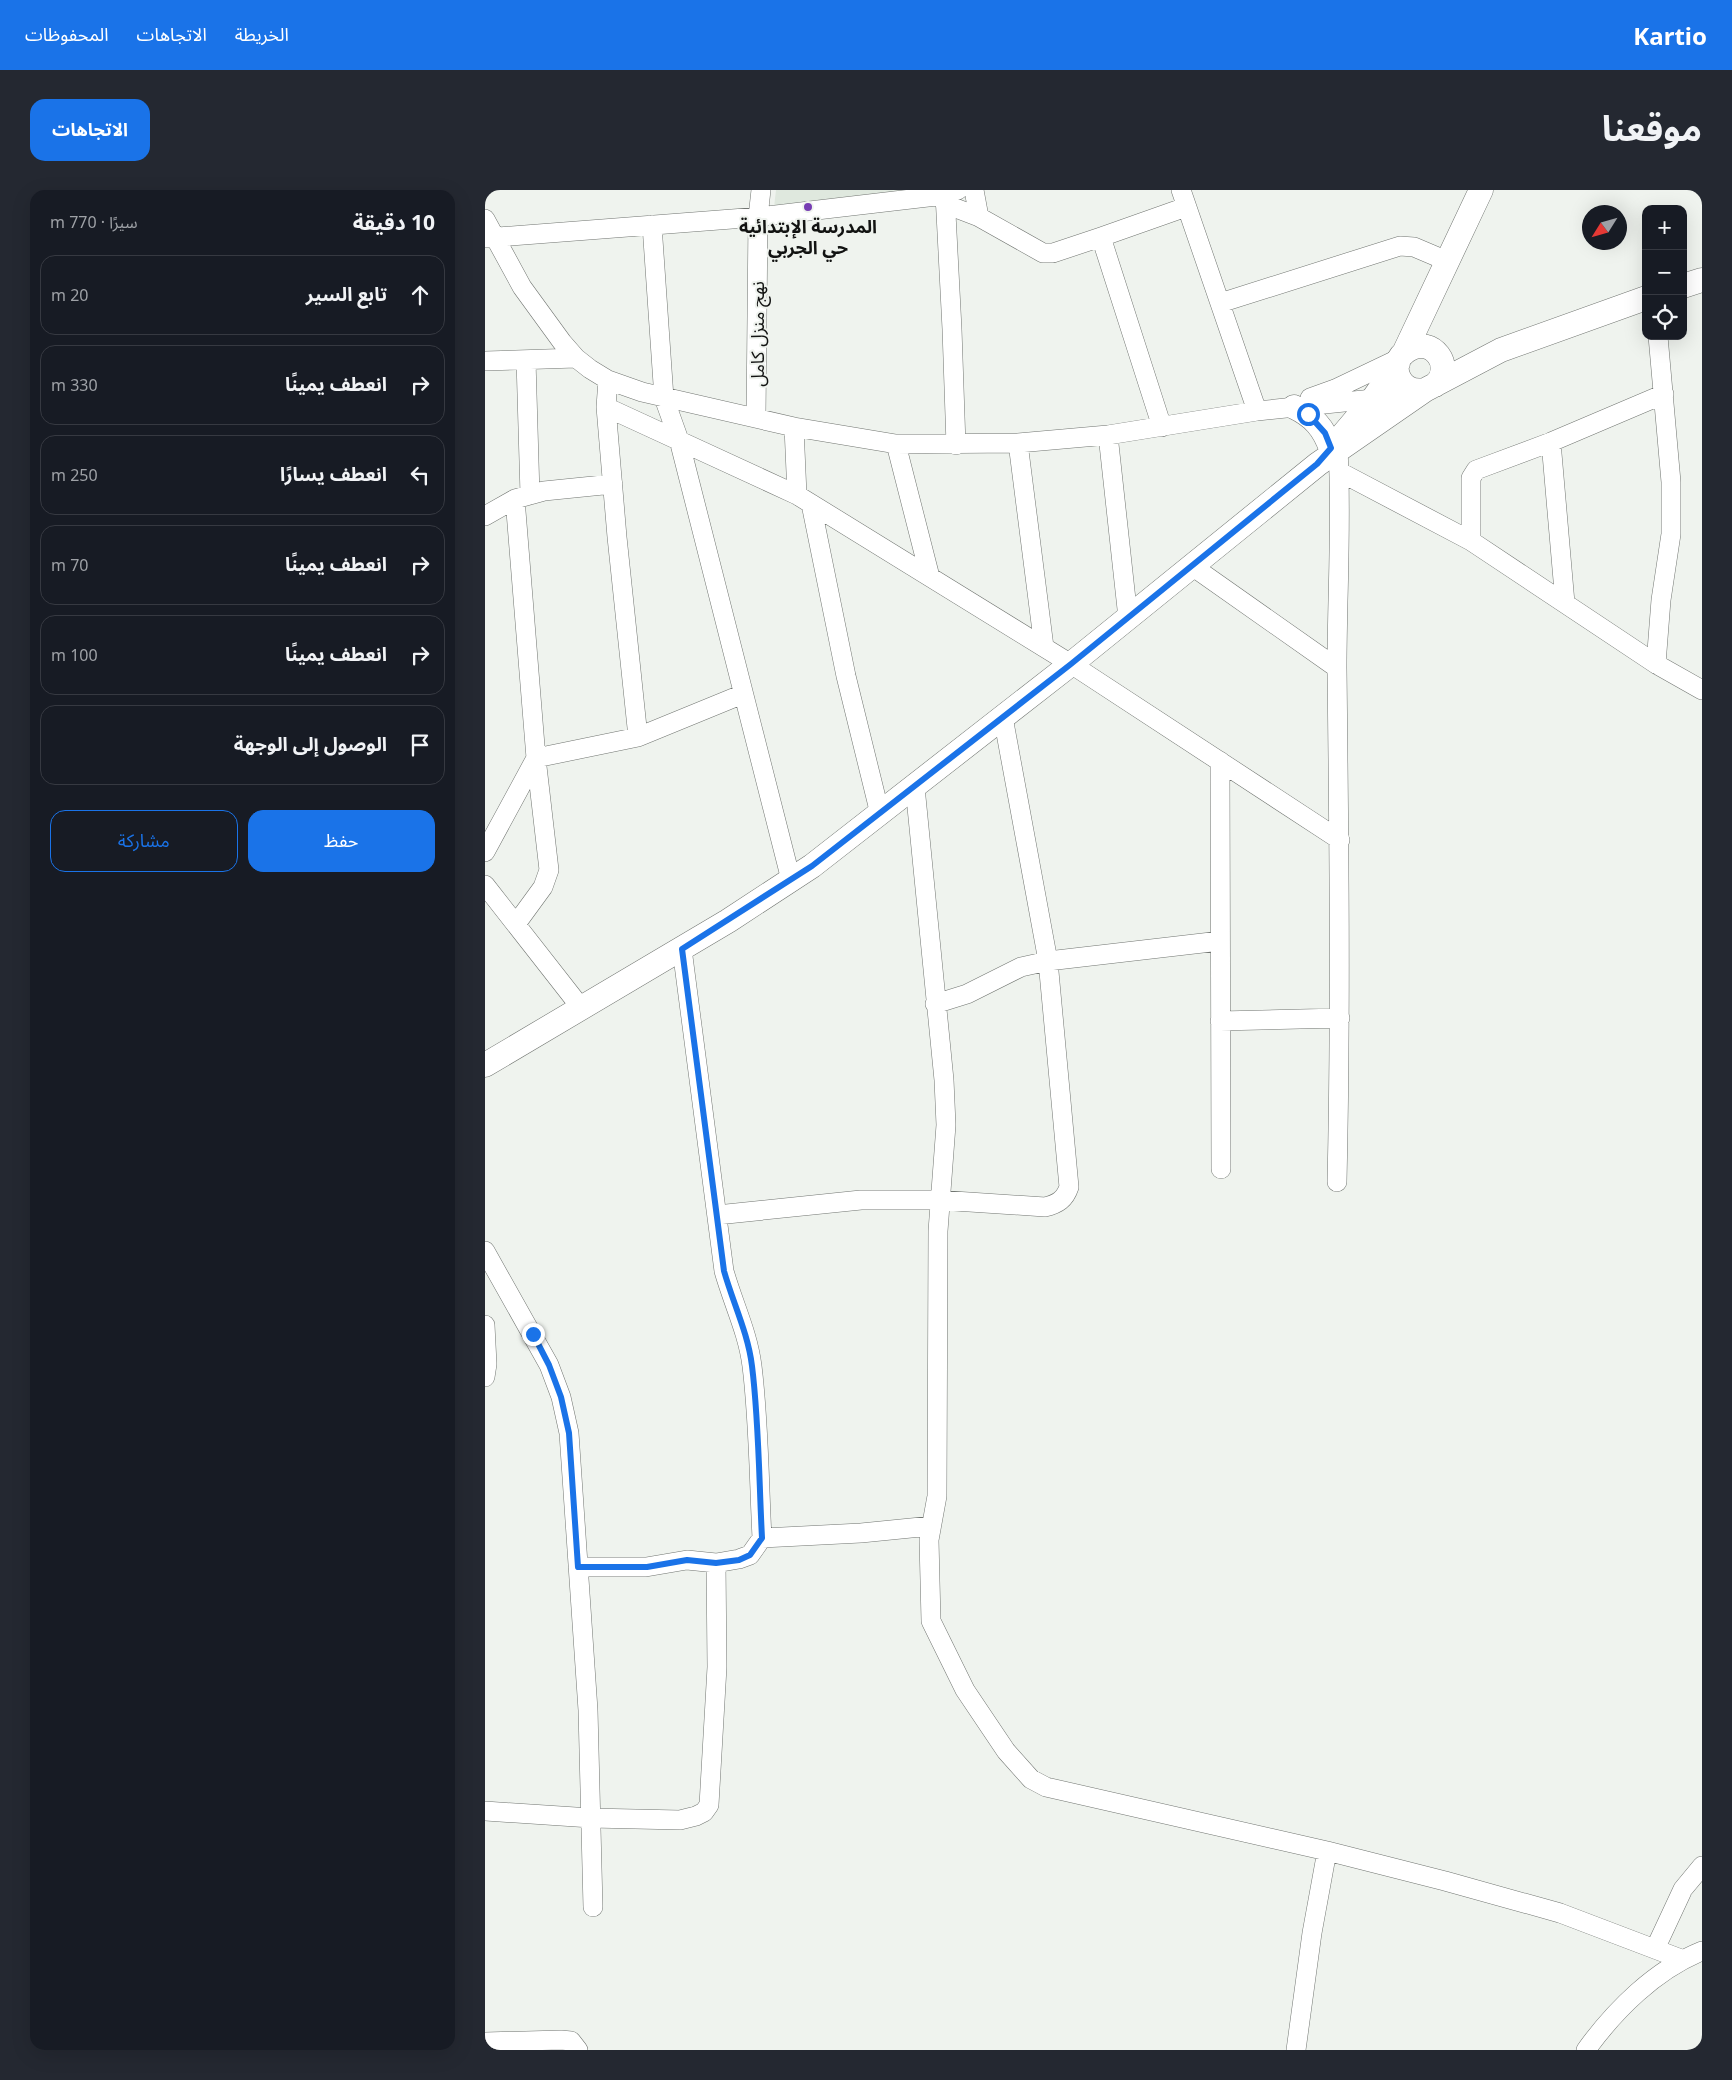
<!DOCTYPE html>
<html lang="ar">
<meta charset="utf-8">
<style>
:root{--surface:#171b24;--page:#242831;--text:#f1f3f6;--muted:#9ea1a6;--line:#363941;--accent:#1a73e8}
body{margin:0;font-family:"Noto Sans","Noto Sans Arabic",sans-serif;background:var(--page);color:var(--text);direction:rtl}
.controls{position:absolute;right:15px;top:15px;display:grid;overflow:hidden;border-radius:10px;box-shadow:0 5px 20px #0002}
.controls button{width:45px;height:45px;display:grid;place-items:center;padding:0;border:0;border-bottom:1px solid var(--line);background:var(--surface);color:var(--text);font:25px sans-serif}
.compass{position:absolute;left:1097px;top:15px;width:45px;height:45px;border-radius:50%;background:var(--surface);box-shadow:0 5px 20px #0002;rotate:233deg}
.stop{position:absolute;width:15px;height:15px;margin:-11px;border:4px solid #1a73e8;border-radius:50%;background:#fff}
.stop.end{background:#1a73e8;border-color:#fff;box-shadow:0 1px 5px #0008}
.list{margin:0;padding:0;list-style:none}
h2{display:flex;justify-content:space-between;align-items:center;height:65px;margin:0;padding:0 20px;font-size:21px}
h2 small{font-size:16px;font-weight:400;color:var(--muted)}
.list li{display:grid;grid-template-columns:32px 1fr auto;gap:15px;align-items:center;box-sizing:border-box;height:80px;margin:0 10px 10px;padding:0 10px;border:1px solid var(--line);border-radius:15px}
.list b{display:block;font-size:19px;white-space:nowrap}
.list em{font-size:16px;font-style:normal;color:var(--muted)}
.actions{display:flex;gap:10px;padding:15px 20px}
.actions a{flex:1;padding:11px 0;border:1px solid var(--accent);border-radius:15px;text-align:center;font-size:18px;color:var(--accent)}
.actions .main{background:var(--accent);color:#fff}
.icon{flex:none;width:28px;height:28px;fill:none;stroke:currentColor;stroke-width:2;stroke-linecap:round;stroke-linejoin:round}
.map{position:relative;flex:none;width:1217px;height:1860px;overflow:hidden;direction:ltr;border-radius:15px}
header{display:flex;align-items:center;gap:30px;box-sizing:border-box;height:70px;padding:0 25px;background:var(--accent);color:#fff}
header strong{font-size:24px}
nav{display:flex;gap:28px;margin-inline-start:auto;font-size:18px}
.intro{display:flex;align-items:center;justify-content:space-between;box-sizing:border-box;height:120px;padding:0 30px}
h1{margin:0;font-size:35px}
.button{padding:12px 22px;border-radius:15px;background:var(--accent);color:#fff;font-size:18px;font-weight:700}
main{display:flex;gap:30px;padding:0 30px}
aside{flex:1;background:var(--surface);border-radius:15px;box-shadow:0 5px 20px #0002}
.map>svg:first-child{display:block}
.built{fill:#dfe8de}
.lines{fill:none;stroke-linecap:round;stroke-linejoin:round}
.minor-casing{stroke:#717571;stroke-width:20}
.tertiary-casing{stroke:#717571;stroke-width:25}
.minor{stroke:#fff;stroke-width:19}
.tertiary{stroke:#fff;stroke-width:24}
.route{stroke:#1a73e8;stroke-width:6}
.poi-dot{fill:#773db3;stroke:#eff3ee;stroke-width:2}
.labels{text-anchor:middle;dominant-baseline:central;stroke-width:4;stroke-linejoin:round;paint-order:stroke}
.poi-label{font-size:18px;font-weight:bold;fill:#121312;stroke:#eff3ee}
.street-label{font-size:18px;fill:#121312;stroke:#eff3ee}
</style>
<header>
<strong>Kartio</strong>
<nav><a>الخريطة</a><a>الاتجاهات</a><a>المحفوظات</a></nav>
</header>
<div class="intro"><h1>موقعنا</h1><a class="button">الاتجاهات</a></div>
<main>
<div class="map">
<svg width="1217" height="1860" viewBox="0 0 1217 1860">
<rect width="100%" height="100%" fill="#eff3ee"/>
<!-- built -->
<path class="built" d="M291 0H423L288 26Z"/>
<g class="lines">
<!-- minor casing -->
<g class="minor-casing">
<path id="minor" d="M489 0 494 27
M696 0 772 221
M460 4 467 139 471 255
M460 14 494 27 558 63H568L616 47 701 17
M0 29 37 97 77 152 91 168 105 179 123 190 157 202 309 237 411 254 533 253 623 245 772 221 888 209 929 201
M167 35 179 208 194 250 306 690
M616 47 677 237
M0 48 273 27 460 5 473 0
M735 113 915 56 929 57 962 71
M41 170 45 305
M0 171 91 168
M123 190 121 217 312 305 586 474 855 650
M825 208 850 199 915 168
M121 217 132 347 153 547
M271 227 273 27 276 0
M309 237 312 305
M623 245 643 428
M1066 252 1080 413
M533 253 559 457
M851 253 853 259C857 333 852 405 852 478 854 650 856 821 852 992
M411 254 445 387
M855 282 986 351 1171 474 1217 500
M30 309 51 568 64 680 58 697 31 734
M326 314 361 486 395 624
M0 326 30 309 59 301 128 294
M986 351V288L991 280 1066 252 1179 204
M707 376 852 478
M1171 474 1176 410 1186 344V292L1173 146
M735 571 736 979
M430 597 459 890 461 935 453 1041 452 1306 444 1350 446 1431 480 1500 521 1561 546 1589 561 1597 842 1661 960 1691 1075 1723 1196 1769
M0 662 51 568 153 547 258 504
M0 695 97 819
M450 814 482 804 536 777 563 771 735 751
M735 831 855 828
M232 1025 376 1010H454L560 1017C573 1014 580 1009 584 997L563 771 518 527
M0 1061 64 1175 76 1207 84 1243 103 1520 108 1717
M0 1135 2 1174 0 1187
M277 1348 376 1343 446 1336
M93 1377H161L202 1370 231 1373 254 1369 265 1365 277 1348C274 1292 274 1232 267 1176 263 1143 248 1113 239 1081L197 759
M0 1621 106 1628 195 1630 211 1626 219 1622 224 1615 232 1477 231 1373
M1170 1759 1198 1699 1217 1676
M0 1852 76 1850 86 1851 93 1860
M811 1860 827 1743 842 1661
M1101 1860C1130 1820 1170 1780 1217 1761"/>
</g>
<!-- tertiary casing -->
<g class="tertiary-casing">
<path id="tertiary" d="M1198 96 1217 90
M919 163 996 0
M950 195C970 177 948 145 923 160 901 173 914 205 940 200L1016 160 1161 108
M809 217C828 226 839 238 846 259
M855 248 888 209 913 173
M0 875 243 731 327 676 586 474 833 274 940 200"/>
</g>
<!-- minor -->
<use href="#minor" class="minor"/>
<!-- tertiary -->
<use href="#tertiary" class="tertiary"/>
</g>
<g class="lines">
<!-- route -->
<path class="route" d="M48 1144 64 1175 76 1207 84 1243 93 1377H162L202 1370 231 1373 254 1370 265 1365 277 1348C274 1292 274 1232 267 1176 263 1143 248 1113 239 1081L197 759 327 676 586 474 832 274 846 258 840 243 823 224"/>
</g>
<!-- markers -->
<circle class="poi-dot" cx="323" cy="17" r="5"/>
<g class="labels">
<!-- poi labels -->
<g class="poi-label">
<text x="323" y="36">المدرسة الإبتدائية<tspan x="323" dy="21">حي الجربي</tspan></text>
</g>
<!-- street labels -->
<g class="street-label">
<text transform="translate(272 144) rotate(-90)">نهج منزل كامل</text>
</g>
</g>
</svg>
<div class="controls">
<button>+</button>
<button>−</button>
<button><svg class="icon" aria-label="locate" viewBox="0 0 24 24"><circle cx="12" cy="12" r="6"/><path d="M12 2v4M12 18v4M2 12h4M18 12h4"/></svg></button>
</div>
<svg class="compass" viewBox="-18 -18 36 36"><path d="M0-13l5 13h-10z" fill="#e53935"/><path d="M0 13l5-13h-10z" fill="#9ea1a6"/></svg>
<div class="stop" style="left:823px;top:224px"></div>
<div class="stop end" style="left:48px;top:1144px"></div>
</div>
<aside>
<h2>10 دقيقة<small>سيرًا · 770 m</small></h2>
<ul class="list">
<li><svg class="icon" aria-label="ahead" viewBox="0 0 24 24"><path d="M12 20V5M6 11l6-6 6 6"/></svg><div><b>تابع السير</b></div><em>20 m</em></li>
<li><svg class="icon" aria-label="right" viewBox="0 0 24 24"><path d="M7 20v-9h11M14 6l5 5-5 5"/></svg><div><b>انعطف يمينًا</b></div><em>330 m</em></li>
<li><svg class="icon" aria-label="left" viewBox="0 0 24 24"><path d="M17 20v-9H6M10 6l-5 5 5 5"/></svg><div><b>انعطف يسارًا</b></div><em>250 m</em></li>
<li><svg class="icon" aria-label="right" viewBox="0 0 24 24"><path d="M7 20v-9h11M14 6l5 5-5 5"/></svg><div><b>انعطف يمينًا</b></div><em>70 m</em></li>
<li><svg class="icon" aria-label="right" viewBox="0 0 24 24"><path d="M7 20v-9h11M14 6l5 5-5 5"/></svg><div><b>انعطف يمينًا</b></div><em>100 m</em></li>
<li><svg class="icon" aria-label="arrive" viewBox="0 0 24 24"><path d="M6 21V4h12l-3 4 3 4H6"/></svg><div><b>الوصول إلى الوجهة</b></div></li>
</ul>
<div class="actions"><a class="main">حفظ</a><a>مشاركة</a></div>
</aside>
</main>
